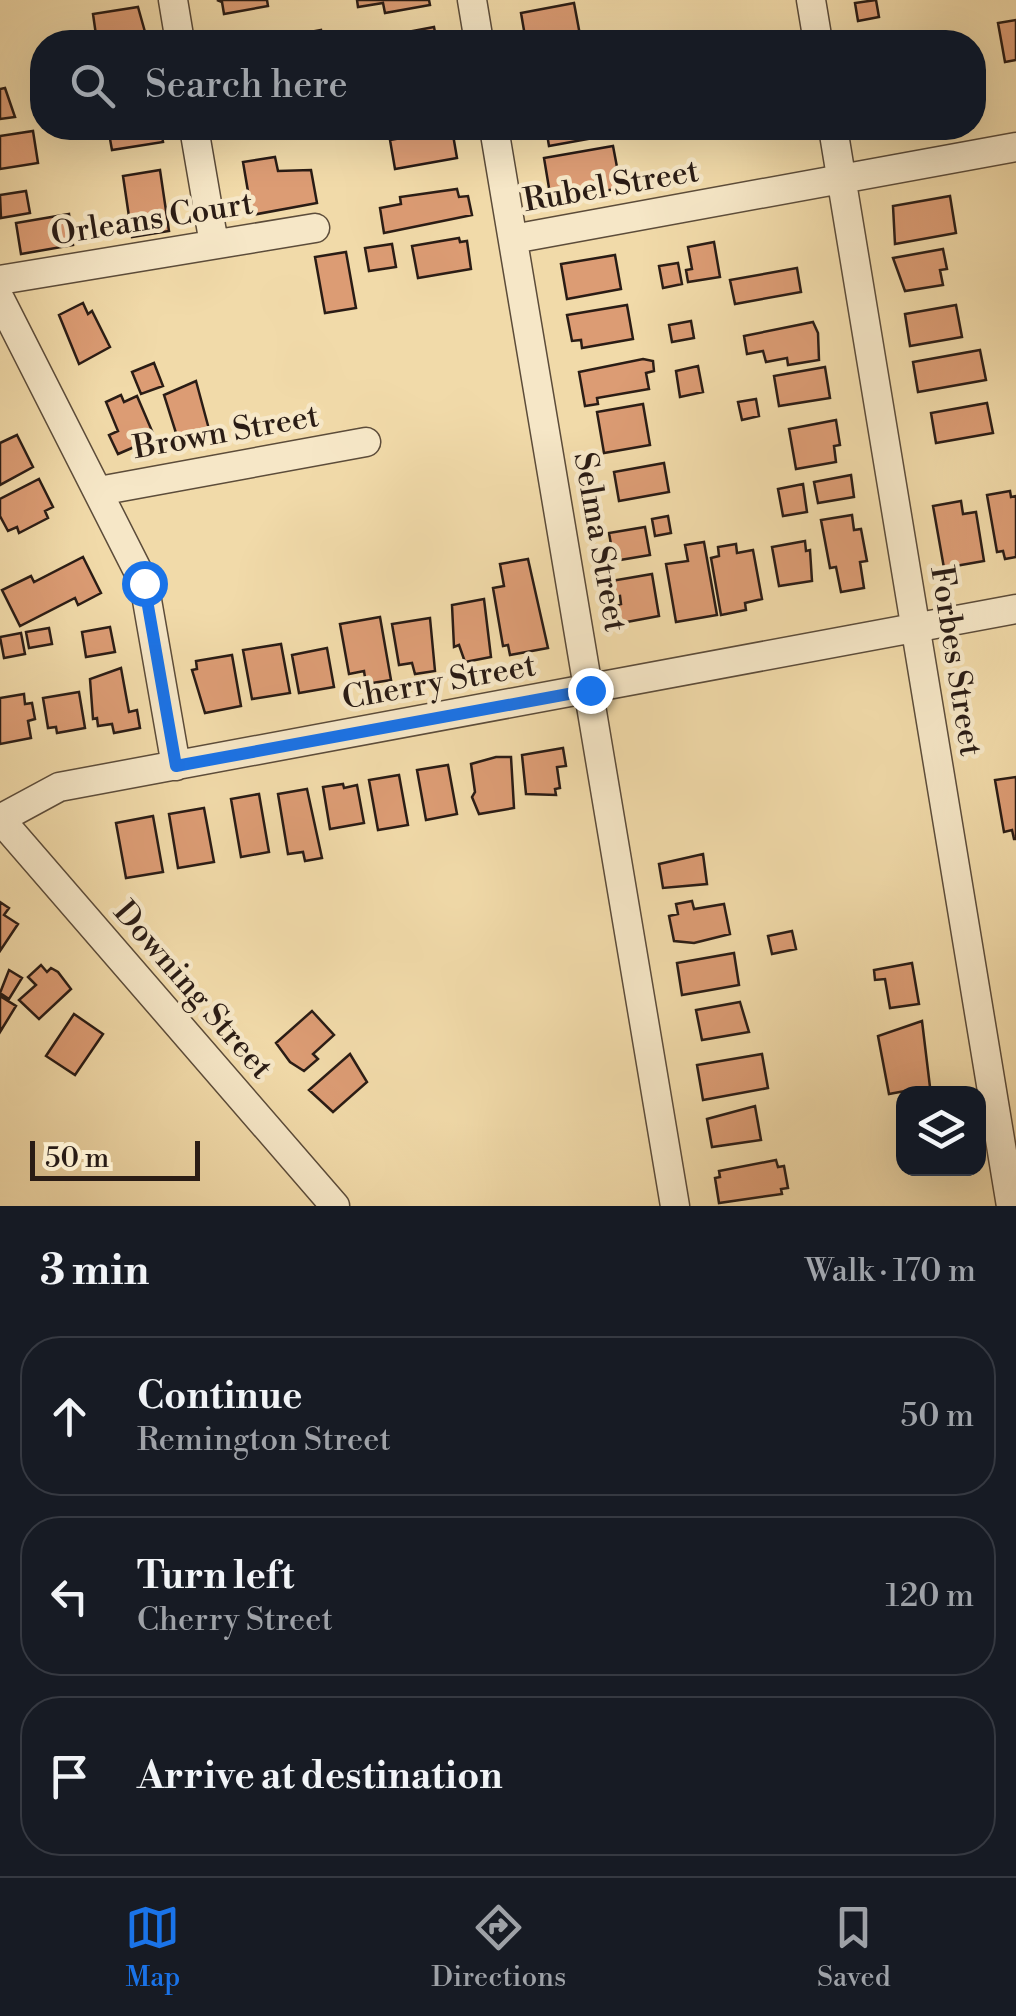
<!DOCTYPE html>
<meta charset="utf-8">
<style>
:root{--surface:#171b24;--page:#20242c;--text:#f1f3f6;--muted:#9ea1a6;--line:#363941;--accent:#1a73e8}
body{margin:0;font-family:"Libre Bodoni",serif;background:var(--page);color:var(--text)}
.controls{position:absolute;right:30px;bottom:30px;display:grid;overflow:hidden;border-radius:20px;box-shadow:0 10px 40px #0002}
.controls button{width:90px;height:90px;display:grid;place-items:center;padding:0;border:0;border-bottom:2px solid var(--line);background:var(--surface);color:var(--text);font:50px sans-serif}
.scale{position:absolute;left:30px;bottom:25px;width:170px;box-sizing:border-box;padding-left:10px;border:5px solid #2a1c15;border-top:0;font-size:28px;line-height:35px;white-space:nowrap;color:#2a1c15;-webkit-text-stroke:8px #f6e7c7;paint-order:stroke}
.stop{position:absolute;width:30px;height:30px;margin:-22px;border:8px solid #1a73e8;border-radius:50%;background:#fff}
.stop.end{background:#1a73e8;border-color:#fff;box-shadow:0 2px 10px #0008}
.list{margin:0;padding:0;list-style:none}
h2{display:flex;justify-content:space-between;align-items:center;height:130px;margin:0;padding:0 40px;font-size:42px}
h2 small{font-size:32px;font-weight:400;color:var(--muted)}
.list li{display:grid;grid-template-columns:65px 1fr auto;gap:30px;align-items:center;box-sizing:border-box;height:160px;margin:0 20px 20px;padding:0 20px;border:2px solid var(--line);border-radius:40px}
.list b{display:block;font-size:38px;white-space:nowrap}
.list p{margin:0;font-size:32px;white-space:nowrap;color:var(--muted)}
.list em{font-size:32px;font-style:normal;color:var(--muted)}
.icon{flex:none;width:55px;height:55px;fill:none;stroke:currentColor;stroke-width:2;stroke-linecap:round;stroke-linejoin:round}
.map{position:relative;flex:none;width:1016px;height:1206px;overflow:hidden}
.search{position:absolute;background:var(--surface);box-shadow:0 10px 40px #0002;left:30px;right:30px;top:30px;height:110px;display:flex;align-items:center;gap:25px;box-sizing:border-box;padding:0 35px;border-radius:40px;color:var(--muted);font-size:38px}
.sheet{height:670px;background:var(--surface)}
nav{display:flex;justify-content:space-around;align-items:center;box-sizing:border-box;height:140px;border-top:2px solid var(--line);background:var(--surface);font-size:28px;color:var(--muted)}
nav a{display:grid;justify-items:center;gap:5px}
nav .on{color:var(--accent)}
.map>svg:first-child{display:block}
.building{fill:#dc9c74;stroke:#2a1c15;stroke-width:2.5}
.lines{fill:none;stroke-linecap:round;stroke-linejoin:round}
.minor-casing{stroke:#5c4c3a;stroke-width:31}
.minor{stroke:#f6e7c7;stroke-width:28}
.route{stroke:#1a73e8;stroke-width:12}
.labels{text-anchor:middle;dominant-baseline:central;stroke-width:9;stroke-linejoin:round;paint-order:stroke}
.street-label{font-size:32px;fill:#2a1c15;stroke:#f6e7c7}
</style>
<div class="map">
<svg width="1016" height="1206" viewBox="0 0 1016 1206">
<rect width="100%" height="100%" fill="#f1daa9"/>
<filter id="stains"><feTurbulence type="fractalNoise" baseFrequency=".002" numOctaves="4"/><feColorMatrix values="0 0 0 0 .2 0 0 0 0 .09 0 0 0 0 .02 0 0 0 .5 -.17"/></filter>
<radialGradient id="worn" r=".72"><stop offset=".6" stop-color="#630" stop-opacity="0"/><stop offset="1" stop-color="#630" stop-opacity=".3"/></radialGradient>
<!-- building -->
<path class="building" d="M217 0H267L268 6 224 14 222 2Z
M357 0H429L430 5 385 13 383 3 358 7Z
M876 0 879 17 858 21 855 3Z
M574 3 580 35 526 42 521 13Z
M138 7 147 39 97 42 93 14Z
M1016 20V60L1005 62 998 23Z
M434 27 437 42H382L381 37Z
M321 30 323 42H289L288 36Z
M5 88 15 117 0 119V89Z
M108 128H161L163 142 112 150Z
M546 128H609L610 135 549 146Z
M452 129 457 158 395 169 390 140Z
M33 131 38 163 0 169V136Z
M613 146 621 188 551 200 544 158Z
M275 157 278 171 311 170 317 203 252 215 243 162Z
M160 170 169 231 132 237 123 176Z
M457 189 459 197 468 196 472 215 384 233 380 208 401 204 400 197Z
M26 191 30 213 1 218 0 195Z
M950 196 956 233 895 244 893 206Z
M69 214 73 245 21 254 16 223Z
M459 238 460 242 467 241 471 269 418 278 412 246Z
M714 242 720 277 688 282 686 270 692 269 688 247Z
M392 244 396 267 369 271 365 248Z
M943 249 947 269 940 270 943 285 905 291 893 258Z
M346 252 356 308 325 313 315 257Z
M615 255 621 289 567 299 561 264Z
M678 263 682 284 663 288 659 266Z
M797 268 801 292 735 304 730 280Z
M83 303 88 314 92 311 110 347 79 364 59 315Z
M627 305 633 339 582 348 581 340 572 341 567 315Z
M956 305 962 337 910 346 905 314Z
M691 321 694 338 672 342 669 325Z
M813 322 818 333 819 360 788 365 787 358 766 362 763 351 747 354 744 336Z
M980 350 986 380 918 392 913 362Z
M643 359 653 361 654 371 646 373 649 389 597 398 598 404 585 406 579 372Z
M154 363 163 386 141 394 132 372Z
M698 366 703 392 680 397 676 371Z
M825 367 830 398 779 406 774 376Z
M196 381 210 433 202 435 205 442 181 449 164 395Z
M121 395 124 402 137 396 155 438 118 454 109 435 118 431 106 402Z
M756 399 759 416 742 420 738 402Z
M987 403 993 433 936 443 931 413Z
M643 404 650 445 604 453 597 412Z
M836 420 840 445 834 446 836 462 796 469 789 429Z
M17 435 33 467 0 485V443Z
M664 463 669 492 619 501 614 472Z
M851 475 854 497 818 503 814 482Z
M39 479 53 507 45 511 48 518 19 533 17 527 8 531 0 516V499Z
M803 484 807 512 783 516 778 489Z
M1010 491 1011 497 1016 496V557L1005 559 1003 551 997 552 987 495Z
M961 501 963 514 976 512 984 561 944 568 933 506Z
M852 515 854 530 861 529 867 561 860 562 864 588 841 592 836 567 830 568 821 520Z
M668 516 671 533 655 536 652 519Z
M645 527 650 555 614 561 609 533Z
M805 541 806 551 810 550 812 581 779 586 772 547Z
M704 542 717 615 676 622 666 564 688 561 685 545Z
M736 544 737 553 753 550 762 599 745 603 746 610 721 615 711 558 719 556 718 547Z
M83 557 101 593 78 605 75 598 20 626 2 590 31 576 34 582Z
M528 559 548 648 510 655 508 645 503 646 493 588 504 586 500 564Z
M652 574 659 616 616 624 613 606 621 604 620 596 614 597 611 581Z
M484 599 491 657 465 662 459 645 454 647 452 605Z
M380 617 391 680 366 684 364 671 349 674 340 624Z
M430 618 435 671 415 674 412 663 399 665 392 624Z
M110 627 115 652 86 657 82 632Z
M49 628 52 644 29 648 26 632Z
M21 633 25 654 4 658 0 637Z
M281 644 290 693 252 699 243 650Z
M327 648 334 687 299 693 292 655Z
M232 655 241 706 205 713 192 670 197 669 196 661Z
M121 668 129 712 137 710 140 728 114 733 112 724 98 726 97 718 93 719 90 679Z
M79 692 85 728 57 733 56 727 48 728 43 698Z
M24 694 25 704 32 703 35 719 28 721 31 738 0 744V698Z
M563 748 566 766 557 767 560 788 555 789 556 795 526 794 522 755Z
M496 757H511L514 808 479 814 472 797 475 792 471 764Z
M448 765 457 814 426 820 417 770Z
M399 775 408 825 378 830 369 780Z
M1016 777V839H1014L1012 830 1004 832 995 780Z
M343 784 344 788 357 785 364 823 330 829 323 787Z
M307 789 322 858 305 861 303 852 288 854 278 794Z
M259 794 269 852 241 857 231 799Z
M204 808 214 862 178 868 169 814Z
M153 816 163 872 126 878 116 823Z
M703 854 707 884 663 888 659 864Z
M692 901 694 909 724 904 730 934 694 943 674 941 669 916 678 914 676 904Z
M0 902 9 908 4 915 18 924 0 951Z
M792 931 796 949 772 954 768 936Z
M734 953 739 985 682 995 677 963Z
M912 963 919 1004 890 1008 885 979 875 980 874 970Z
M41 965 47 972 51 968 58 972 71 989 39 1019 19 1000 36 985 28 977Z
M9 970 22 978 9 999 0 993Z
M0 996 16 1006 0 1032Z
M740 1002 749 1032 702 1040 696 1010Z
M312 1011 334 1035 313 1054 318 1059 304 1071 290 1062 276 1043Z
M74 1014 103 1034 75 1075 46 1056Z
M922 1021 930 1087 917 1093 916 1089 889 1094 878 1036Z
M350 1054 367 1082 333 1112 309 1090Z
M762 1054 768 1088 703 1100 697 1065Z
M755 1106 761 1140 712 1147 707 1119Z
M776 1160 778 1167 784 1166 788 1188 781 1189 782 1194 719 1203 715 1178 720 1177 719 1171Z"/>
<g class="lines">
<!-- minor casing -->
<g class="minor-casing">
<path id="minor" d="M173 0 180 42
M472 0 479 42
M811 0 818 42
M194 128 214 244
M494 128 675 1206
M833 128 1011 1206
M513 239 1016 147
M0 280 315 228
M0 299 144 583 176 766
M99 491 366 442
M335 1206 0 819 59 787 1016 609"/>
</g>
<!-- minor -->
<use href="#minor" class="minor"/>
</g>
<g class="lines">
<!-- route -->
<path class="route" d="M144 583 176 766 590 690"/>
</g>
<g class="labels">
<!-- street labels -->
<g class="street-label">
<text transform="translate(611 186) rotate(-10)">Rubel Street</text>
<text transform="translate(152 219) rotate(-9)">Orleans Court</text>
<text transform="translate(226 432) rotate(-10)">Brown Street</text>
<text transform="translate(600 542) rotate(80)">Selma Street</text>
<text transform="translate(956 661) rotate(81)">Forbes Street</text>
<text transform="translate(439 682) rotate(-10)">Cherry Street</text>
<text transform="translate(193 990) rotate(49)">Downing Street</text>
</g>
</g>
<rect width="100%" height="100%" filter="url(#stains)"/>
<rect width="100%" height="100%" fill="url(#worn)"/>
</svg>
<div class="controls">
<button><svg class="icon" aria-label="layers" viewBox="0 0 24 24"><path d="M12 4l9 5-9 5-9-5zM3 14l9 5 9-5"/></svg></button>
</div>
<div class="scale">50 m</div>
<div class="stop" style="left:144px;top:583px"></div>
<div class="stop end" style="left:590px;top:690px"></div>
<div class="search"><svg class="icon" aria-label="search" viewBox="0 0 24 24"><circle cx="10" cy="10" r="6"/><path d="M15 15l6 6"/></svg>Search here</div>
</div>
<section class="sheet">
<h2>3 min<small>Walk · 170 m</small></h2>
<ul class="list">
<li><svg class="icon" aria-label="ahead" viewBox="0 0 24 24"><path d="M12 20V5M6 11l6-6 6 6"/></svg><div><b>Continue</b><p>Remington Street</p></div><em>50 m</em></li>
<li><svg class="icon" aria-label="left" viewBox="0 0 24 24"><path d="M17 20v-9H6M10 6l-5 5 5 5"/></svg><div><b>Turn left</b><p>Cherry Street</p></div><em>120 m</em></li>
<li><svg class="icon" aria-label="arrive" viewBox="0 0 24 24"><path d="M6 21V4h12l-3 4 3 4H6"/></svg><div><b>Arrive at destination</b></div></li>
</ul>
</section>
<nav>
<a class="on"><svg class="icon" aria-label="map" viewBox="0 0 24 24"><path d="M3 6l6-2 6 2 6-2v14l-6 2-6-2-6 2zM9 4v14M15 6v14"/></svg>Map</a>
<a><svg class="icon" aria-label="directions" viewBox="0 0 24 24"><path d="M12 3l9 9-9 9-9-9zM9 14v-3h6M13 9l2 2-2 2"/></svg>Directions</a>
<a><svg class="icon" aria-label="saved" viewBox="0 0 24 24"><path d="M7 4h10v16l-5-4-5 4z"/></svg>Saved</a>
</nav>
